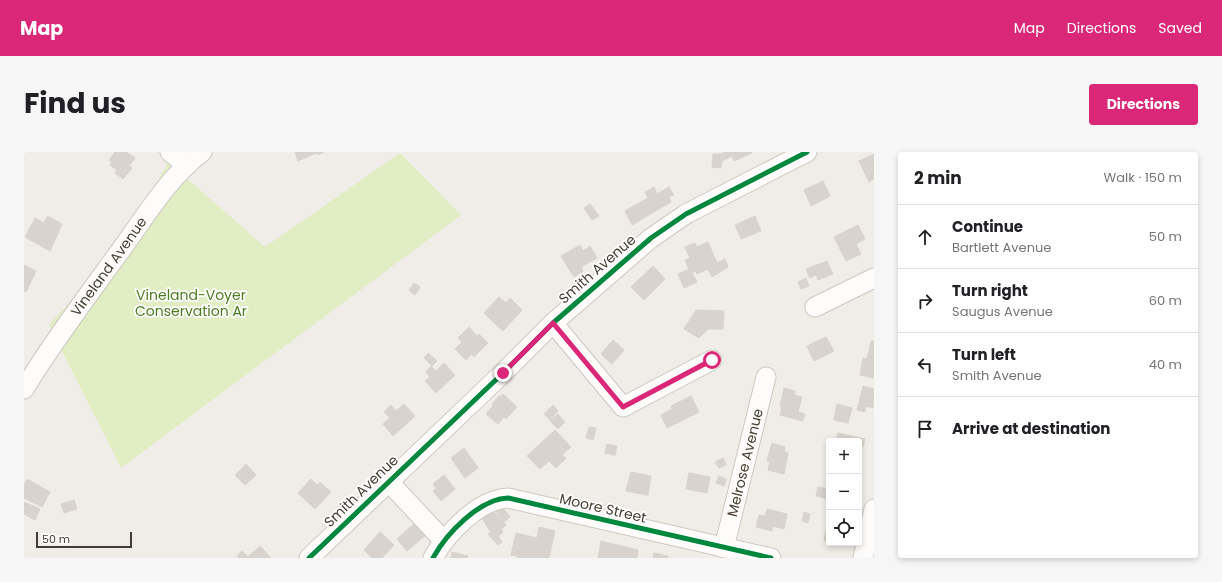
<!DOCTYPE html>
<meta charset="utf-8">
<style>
:root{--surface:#fff;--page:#f6f6f6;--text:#202124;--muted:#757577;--line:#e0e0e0;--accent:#db2777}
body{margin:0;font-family:Poppins,sans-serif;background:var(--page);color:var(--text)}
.controls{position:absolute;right:12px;bottom:12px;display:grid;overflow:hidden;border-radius:4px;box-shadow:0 2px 6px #0003}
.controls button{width:36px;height:36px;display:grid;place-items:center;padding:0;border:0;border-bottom:1px solid var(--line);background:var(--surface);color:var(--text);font:20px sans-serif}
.scale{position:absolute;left:12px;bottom:10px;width:96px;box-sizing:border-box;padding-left:4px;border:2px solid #463d32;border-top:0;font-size:11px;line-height:14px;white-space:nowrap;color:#463d32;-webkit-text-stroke:3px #fff;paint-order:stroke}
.stop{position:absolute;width:12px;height:12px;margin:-9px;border:3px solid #db2777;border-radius:50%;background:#fff}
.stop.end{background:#db2777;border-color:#fff;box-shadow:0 1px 4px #0008}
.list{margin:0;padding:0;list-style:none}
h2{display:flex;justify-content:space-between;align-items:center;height:52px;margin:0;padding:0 16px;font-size:17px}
h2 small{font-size:13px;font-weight:400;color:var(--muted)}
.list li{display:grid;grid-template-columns:26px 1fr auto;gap:12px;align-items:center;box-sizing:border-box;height:64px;padding:0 16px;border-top:1px solid var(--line)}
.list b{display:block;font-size:15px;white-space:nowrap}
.list p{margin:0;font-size:13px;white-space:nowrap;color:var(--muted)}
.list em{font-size:13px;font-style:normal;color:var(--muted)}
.icon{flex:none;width:22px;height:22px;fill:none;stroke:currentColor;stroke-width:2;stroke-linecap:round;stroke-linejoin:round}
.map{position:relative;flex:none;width:850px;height:406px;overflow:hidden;border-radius:4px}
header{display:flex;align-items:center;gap:24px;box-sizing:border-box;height:56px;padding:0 20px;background:var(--accent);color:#fff}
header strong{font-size:19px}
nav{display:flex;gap:22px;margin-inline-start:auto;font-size:14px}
.intro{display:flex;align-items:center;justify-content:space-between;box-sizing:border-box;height:96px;padding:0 24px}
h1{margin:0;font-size:28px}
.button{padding:10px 18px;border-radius:4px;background:var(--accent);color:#fff;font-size:14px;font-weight:700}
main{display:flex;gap:24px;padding:0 24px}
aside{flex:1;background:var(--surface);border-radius:4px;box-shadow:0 2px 6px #0003}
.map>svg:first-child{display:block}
.green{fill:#e1edc3}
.building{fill:#d8d3ce;stroke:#d8d3cc}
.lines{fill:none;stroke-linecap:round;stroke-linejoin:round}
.minor-casing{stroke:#ccc8c3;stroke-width:21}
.minor{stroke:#fdfcfb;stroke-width:19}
.cycleway-casing{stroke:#fff;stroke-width:8}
.cycleway{stroke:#00873e;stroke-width:5}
.route{stroke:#db2777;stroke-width:5}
.labels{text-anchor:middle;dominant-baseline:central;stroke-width:3.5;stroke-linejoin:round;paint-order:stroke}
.street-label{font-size:14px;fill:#463d32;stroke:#fff}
.park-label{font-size:14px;fill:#4c7e1f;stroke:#fff}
</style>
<header>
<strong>Map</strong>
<nav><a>Map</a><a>Directions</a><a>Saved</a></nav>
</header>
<div class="intro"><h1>Find us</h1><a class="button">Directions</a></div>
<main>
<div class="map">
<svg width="850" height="406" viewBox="0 0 850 406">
<rect width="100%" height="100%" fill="#f0ece7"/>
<!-- green -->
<path class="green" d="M376 1 437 63 97 316 25 173 102 88 144 10 241 95Z"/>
<!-- building -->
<path class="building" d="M91 0H102L111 6 105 14 108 16 99 27 91 21 93 18 86 13 88 10 85 8Z
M271 0H300L294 3 292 1 274 9Z
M702 0H727L728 1 710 9 708 4 698 9 697 16 688 15 689 2H697Z
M850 2V27L845 30 835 9Z
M799 29 806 44 787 54 780 38Z
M630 35 633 42 645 35 650 43 645 45 647 50 608 73 601 59 624 46 621 40Z
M566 52 575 64 568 68 560 56Z
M24 64 38 72 26 99 1 85 11 66 20 71Z
M731 64 737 79 717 87 711 73Z
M834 73 841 87 832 92 837 102 822 109 810 85Z
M684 90 693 111 701 107 704 115 688 125 684 117 673 122 672 119 668 121 673 130 660 136 654 122 665 117 661 108 666 106 661 95 671 91 673 95Z
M556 93 559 99 566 94 573 106 557 115 559 119 550 125 537 104Z
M803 109 809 122 794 128 792 123 786 126 782 117Z
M0 113 12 119 2 140 0 139Z
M629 114 641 127 620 148 607 135Z
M782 126 785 134 777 137 774 130Z
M390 131 396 135 391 143 385 138Z
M475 145 482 151 486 146 498 158 479 179 460 161Z
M672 158 700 159 699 177H684L675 186 660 177Z
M445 175 453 184 455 182 464 191 450 205 448 202 442 208 431 197 438 190 434 186Z
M802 185 810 199 790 209 783 194Z
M589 188 600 198 588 212 577 202Z
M847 189H850V226L836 223 839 206 843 207Z
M404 201 413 209 408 214 400 206Z
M420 211 431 223 412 241 401 229 406 225 402 220 407 214 412 219Z
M839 234 850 237 849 256 842 254 841 260 833 258Z
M760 236 771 239 770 243 778 245 774 260 781 262 779 269 756 263 758 255 756 254Z
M479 242 493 255 482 267 480 265 474 272 462 262 469 254 468 252 476 243 477 245Z
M667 244 675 260 643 276 637 263 648 257 647 254Z
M380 252 391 264 369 284 359 272 366 266 360 260 367 253 372 259Z
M813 252 828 256 824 271 810 268Z
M529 253 534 259 526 268 520 262Z
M534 262 541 270 534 277 526 269Z
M565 275 572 276 569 288 562 286Z
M531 278 547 295 538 303 542 306 532 316 525 309 516 317 503 304Z
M814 281 841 287 839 294 835 293V295V289H812Z
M748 291 761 295 760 300 764 301 760 322 744 318 746 309H743Z
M583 292 593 294 591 303 581 301Z
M440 296 454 316 441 326 427 306Z
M699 306 702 313 695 316 691 310Z
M222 312 232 323 221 333 211 323Z
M607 320 627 324 624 343 602 339Z
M665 321 686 325 683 341 662 337Z
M420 323 431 337 417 349 409 339 412 336 409 332Z
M695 324 702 327 700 334 692 331Z
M3 327 26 340 18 355 0 346V333Z
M287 327 293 333 296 330 307 340 291 357 274 341Z
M794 335 805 337V347L792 344Z
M50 348 53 357 40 361 37 352Z
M0 350 16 357 11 368 0 362Z
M478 355 486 365 480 370 472 360Z
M743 357 763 362 760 377 749 374 748 379 732 375 735 363 741 364Z
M468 358 482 373 477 377 479 380 474 384 478 390 474 393 464 382 467 381 458 366Z
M780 360 786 362 784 371 778 369Z
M393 369 404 381 383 399 373 387Z
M804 371H805V389L800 388Z
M515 375 531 379 525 406H493L494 404 487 403 492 381 513 386Z
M356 380 370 393 358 406H348L340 398Z
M577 389 614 398 613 406H574Z
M236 394 247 406H215L213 404 218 399 224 405Z
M428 400 444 404 443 406H427Z
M630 401 644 404V406H629Z"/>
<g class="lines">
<!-- minor casing -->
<g class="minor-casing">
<g id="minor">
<path d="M146 0 163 13"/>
<path d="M791 155 850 126"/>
<path d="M529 171 599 255 688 208"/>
<path id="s1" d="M0 237C30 188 65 142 99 95 123 62 145 25 178 0"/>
<path d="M364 329 420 389"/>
<path id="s2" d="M700 396 742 225"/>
<path d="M285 406 479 221 529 171 627 86 662 62 783 0"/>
<path d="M409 406C422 382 455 347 484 346L747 406"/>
<path d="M839 406 850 357"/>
</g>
</g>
<!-- minor -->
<use href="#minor" class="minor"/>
<!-- cycleway casing -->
<g class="cycleway-casing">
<path id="cycleway" d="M285 406 479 221 529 171 627 86 662 62 783 0
M409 406C422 382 455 347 484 346L747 406"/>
</g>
<!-- cycleway -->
<use href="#cycleway" class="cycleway"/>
</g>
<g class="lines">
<!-- route -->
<path class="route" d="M479 221 529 171 599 255 688 208"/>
</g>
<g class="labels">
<!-- street labels -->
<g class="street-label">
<text stroke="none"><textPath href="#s1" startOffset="149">Vineland Avenue</textPath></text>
<text transform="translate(573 117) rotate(-41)">Smith Avenue</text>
<text stroke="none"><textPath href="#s2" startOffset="88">Melrose Avenue</textPath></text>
<text transform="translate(337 339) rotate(-44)">Smith Avenue</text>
<text transform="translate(579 356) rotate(13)">Moore Street</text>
</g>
<!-- park labels -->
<g class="park-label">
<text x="167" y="143">Vineland-Voyer<tspan x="167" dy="16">Conservation Ar</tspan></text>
</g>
</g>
</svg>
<div class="controls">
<button>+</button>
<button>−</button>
<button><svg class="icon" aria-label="locate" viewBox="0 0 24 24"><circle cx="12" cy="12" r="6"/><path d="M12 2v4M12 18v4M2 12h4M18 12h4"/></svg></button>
</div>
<div class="scale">50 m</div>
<div class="stop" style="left:688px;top:208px"></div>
<div class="stop end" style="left:479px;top:221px"></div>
</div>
<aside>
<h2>2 min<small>Walk · 150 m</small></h2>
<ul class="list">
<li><svg class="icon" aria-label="ahead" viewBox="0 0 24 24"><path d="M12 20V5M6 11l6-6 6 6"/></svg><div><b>Continue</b><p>Bartlett Avenue</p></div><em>50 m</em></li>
<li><svg class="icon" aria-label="right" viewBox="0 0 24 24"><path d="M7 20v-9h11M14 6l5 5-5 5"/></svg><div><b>Turn right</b><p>Saugus Avenue</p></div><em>60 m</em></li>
<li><svg class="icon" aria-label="left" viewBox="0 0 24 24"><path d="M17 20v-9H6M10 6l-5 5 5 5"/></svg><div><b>Turn left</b><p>Smith Avenue</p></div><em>40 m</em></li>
<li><svg class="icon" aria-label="arrive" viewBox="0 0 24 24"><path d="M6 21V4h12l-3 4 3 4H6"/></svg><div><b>Arrive at destination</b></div></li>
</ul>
</aside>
</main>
